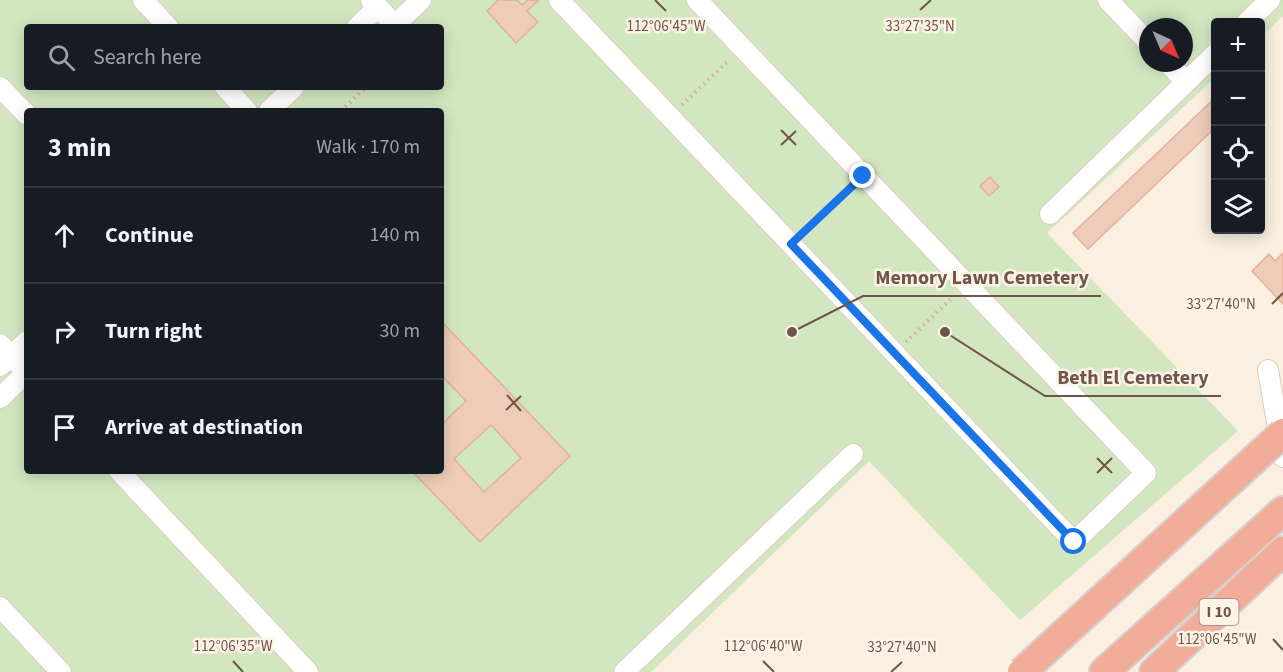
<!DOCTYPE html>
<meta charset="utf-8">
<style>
:root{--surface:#171b24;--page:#242831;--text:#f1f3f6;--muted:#9ea1a6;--line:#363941}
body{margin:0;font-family:"Source Sans 3",sans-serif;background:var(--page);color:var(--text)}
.controls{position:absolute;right:18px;top:18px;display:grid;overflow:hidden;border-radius:6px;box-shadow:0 3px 15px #0003}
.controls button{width:54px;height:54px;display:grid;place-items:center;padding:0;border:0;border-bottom:2px solid var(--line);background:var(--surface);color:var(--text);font:30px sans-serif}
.compass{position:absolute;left:1139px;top:18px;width:54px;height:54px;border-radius:50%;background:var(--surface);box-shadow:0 3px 15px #0003;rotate:136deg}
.stop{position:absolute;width:18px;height:18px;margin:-14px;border:4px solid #1a73e8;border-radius:50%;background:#fff}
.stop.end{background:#1a73e8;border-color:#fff;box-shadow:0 2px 6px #0008}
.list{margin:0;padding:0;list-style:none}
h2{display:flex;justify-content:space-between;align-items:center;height:78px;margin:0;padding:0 24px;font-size:26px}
h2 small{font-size:20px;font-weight:400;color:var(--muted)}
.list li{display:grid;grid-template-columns:39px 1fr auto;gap:18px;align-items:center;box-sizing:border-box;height:96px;padding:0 24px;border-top:2px solid var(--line)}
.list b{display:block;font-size:22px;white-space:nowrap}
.list em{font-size:20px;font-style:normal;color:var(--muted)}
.icon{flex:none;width:33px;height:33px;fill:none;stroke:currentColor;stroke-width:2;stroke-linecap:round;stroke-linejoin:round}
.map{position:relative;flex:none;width:1283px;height:672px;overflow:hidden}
.search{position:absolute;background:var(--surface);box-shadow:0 3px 15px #0003;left:24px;top:24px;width:420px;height:66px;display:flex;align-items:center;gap:15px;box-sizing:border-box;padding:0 21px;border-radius:6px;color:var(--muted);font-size:22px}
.panel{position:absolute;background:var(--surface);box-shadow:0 3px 15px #0003;left:24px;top:108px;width:420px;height:366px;border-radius:6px}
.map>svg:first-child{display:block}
.green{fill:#d2e7c0;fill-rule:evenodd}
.building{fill:#eeccb9;stroke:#e0b29b;stroke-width:1.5;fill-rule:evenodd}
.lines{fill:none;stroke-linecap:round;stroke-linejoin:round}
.minor-casing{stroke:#decbbd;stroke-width:22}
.highway-casing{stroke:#d7cfcc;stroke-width:32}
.path{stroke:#d2af9d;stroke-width:4;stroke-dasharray:1.5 4.5;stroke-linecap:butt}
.minor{stroke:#fff;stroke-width:20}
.highway{stroke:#f2ac9a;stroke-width:28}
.highway-bridge-casing{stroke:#d7cfcc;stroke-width:32;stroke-linecap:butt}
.highway-bridge{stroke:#f2ac9a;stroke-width:28}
.route{stroke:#1a73e8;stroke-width:8}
.ticks{fill:none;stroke:#6f5549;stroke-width:2}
.labels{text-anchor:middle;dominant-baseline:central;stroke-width:5;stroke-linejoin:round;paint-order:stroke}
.shield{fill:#fef3e6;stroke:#9a8478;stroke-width:1.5}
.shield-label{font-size:16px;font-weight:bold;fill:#6f5549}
.ticks-label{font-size:15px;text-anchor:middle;fill:#6f5549;stroke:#fef3e6;stroke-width:5;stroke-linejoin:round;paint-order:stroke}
.leader{fill:none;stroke:#6f5549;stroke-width:2}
.callout-dot{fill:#6f5549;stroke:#fef3e6;stroke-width:2}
.callout-label{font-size:20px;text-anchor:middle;font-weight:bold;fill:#6f5549;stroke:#fef3e6;stroke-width:5;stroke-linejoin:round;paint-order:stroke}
</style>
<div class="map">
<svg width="1283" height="672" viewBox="0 0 1283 672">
<rect width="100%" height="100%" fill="#faefe0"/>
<!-- green -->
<path class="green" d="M0 0H1283V16L1261 37 1260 22H1216L1215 78 1047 233 1238 431 1020 620 869 461 651 672H0ZM27 27H441V87H27ZM1148 27H1184V63H1148ZM27 111H441V471H27Z"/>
<!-- building -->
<path class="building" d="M498 0H517L522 5 528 0H539L527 11 538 22 516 43 487 11Z
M1216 97V127L1088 249 1073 233Z
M990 177 999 187 989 196 980 186Z
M1283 253V304L1252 271 1269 254 1275 261Z
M441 321 570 456 480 542 412 471H441V425L466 401 441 375ZM491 425 521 458 484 492 454 459Z"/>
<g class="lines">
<!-- minor casing -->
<g class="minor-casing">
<path id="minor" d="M143 0 168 27
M371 0 395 25 421 0
M559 0 1074 542 1146 473 697 0
M1108 0 1148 42
M1247 22 1270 0
M357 27 378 7
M1168 63 1186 82
M0 87 27 115
M225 87 247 111
M269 111 294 87
M1050 214 1216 53
M0 344 27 373
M0 366 27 341
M1268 370 1283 457
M0 398 27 372
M119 471 308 672
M0 607 61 672
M624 672 853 454"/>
</g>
<!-- highway casing -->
<g class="highway-casing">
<path id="highway" d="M1104 672 1283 511
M1154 672 1283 551"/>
</g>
<!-- path -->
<path class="path" d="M682 105 728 61
M341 111 366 87
M804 232 851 187
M906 342 953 297"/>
<!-- minor -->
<use href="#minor" class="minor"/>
<!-- highway -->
<use href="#highway" class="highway"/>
<!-- highway-bridge casing -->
<g class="highway-bridge-casing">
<path id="highway-bridge" d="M1022 672 1283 433"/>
</g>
<!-- highway-bridge -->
<use href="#highway-bridge" class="highway-bridge"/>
</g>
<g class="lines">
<!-- route -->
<path class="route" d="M863 176 791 244 1074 542"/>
</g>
<!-- ticks -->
<path class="ticks" d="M655 0 666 11M920 10 931 0M781 130 796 145M781 145 796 131M1272 304 1283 293M507 395 521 411M506 410 521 396M1097 458 1112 473M1097 473 1112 458M1273 639 1283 650M233 661 243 672M763 661 774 672M891 672 902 662"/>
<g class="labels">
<!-- shield labels -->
<rect class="shield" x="1199.5" y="599" width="39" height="26" rx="4.5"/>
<g class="shield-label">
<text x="1219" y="612">I 10</text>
</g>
</g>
<g class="ticks-label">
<text x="920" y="31">33°27'35"N</text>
<text x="666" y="31">112°06'45"W</text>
<text x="1221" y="309">33°27'40"N</text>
<text x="1217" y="644">112°06'45"W</text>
<text x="233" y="651">112°06'35"W</text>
<text x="763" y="651">112°06'40"W</text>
<text x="902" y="652">33°27'40"N</text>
</g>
<!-- callouts -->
<path class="leader" d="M792 332L863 296H1101M945 332L1045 396H1221"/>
<g class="callout-dot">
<circle cx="792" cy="332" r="6"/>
<circle cx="945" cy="332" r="6"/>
</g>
<g class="callout-label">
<text x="982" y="284">Memory Lawn Cemetery</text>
<text x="1133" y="384">Beth El Cemetery</text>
</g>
</svg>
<div class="controls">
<button>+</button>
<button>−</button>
<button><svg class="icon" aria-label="locate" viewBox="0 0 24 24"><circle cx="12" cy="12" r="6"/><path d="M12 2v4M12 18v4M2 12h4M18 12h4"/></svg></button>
<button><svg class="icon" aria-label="layers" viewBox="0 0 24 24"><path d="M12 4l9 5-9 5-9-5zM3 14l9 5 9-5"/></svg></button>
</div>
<svg class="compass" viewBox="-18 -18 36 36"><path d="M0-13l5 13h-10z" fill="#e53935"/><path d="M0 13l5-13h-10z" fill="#9ea1a6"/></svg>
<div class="stop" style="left:1074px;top:542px"></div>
<div class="stop end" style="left:863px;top:176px"></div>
<div class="search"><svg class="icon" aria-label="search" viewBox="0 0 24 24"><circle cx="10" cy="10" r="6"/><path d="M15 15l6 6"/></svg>Search here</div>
<section class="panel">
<h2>3 min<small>Walk · 170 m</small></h2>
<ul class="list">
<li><svg class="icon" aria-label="ahead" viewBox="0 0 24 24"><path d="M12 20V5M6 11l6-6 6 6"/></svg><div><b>Continue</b></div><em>140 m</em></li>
<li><svg class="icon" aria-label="right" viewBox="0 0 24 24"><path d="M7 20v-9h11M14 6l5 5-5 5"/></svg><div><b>Turn right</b></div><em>30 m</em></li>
<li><svg class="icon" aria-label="arrive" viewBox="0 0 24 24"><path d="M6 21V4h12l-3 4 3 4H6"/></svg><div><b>Arrive at destination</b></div></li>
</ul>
</section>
</div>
